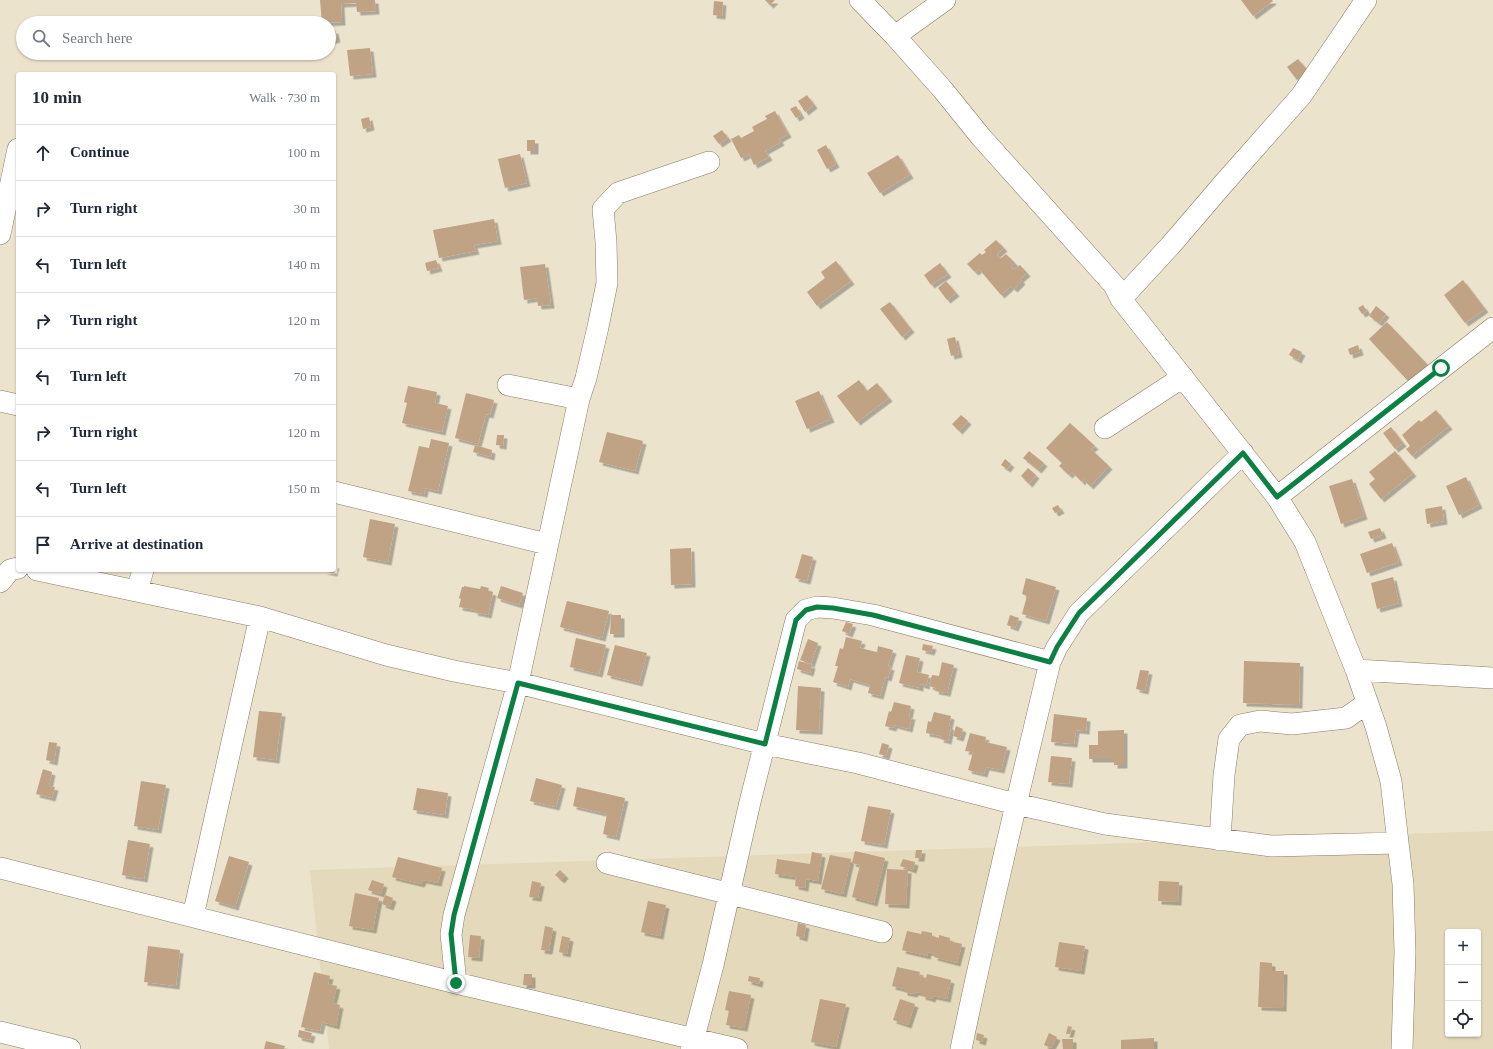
<!DOCTYPE html>
<meta charset="utf-8">
<style>
:root{--surface:#fff;--page:#f2f2f3;--text:#1f2937;--muted:#747a83;--line:#e0e1e3}
body{margin:0;font-family:"Times New Roman",serif;background:var(--page);color:var(--text)}
.controls{position:absolute;right:12px;bottom:12px;display:grid;overflow:hidden;border-radius:4px;box-shadow:0 1px 3px #0004}
.controls button{width:36px;height:36px;display:grid;place-items:center;padding:0;border:0;border-bottom:1px solid var(--line);background:var(--surface);color:var(--text);font:20px sans-serif}
.stop{position:absolute;width:12px;height:12px;margin:-9px;border:3px solid #0b8043;border-radius:50%;background:#fff}
.stop.end{background:#0b8043;border-color:#fff;box-shadow:0 1px 4px #0008}
.list{margin:0;padding:0;list-style:none}
h2{display:flex;justify-content:space-between;align-items:center;height:52px;margin:0;padding:0 16px;font-size:17px}
h2 small{font-size:13px;font-weight:400;color:var(--muted)}
.list li{display:grid;grid-template-columns:26px 1fr auto;gap:12px;align-items:center;box-sizing:border-box;height:56px;padding:0 16px;border-top:1px solid var(--line)}
.list b{display:block;font-size:15px;white-space:nowrap}
.list em{font-size:13px;font-style:normal;color:var(--muted)}
.icon{flex:none;width:22px;height:22px;fill:none;stroke:currentColor;stroke-width:2;stroke-linecap:round;stroke-linejoin:round}
.map{position:relative;flex:none;width:1493px;height:1049px;overflow:hidden}
.search{position:absolute;background:var(--surface);box-shadow:0 1px 3px #0004;left:16px;top:16px;width:320px;height:44px;display:flex;align-items:center;gap:10px;box-sizing:border-box;padding:0 14px;border-radius:22px;color:var(--muted);font-size:15px}
.panel{position:absolute;background:var(--surface);box-shadow:0 1px 3px #0004;left:16px;top:72px;width:320px;height:500px;border-radius:4px}
.map>svg:first-child{display:block}
.built{fill:#e4d9ba;fill-rule:evenodd}
.building{fill:#c0a285;filter:url(#shadow)}
.lines{fill:none;stroke-linecap:round;stroke-linejoin:round}
.minor-casing{stroke:#857d68;stroke-width:22}
.minor{stroke:#fff;stroke-width:21}
.route{stroke:#0b8043;stroke-width:5}
</style>
<div class="map">
<svg width="1493" height="1049" viewBox="0 0 1493 1049">
<defs>
<filter id="shadow"><feDropShadow dx="3.5" dy="3.5" stdDeviation="0" flood-color="#0004"/></filter>
</defs>
<rect width="100%" height="100%" fill="#ece3cc"/>
<!-- built -->
<path class="built" d="M1493 831V1049H329L310 870ZM1448 932H1478V1034H1448Z"/>
<!-- building -->
<path class="building" d="M320 0H375L376 11 357 12 356 3 341 4 342 22 322 23Z
M765 0H775L770 5Z
M1241 0H1272L1273 1 1253 16Z
M714 1 723 2 722 16 713 15Z
M335 30 337 39 329 41V31Z
M370 48 373 74 350 76 347 50Z
M1298 59 1308 71 1297 80 1287 67Z
M807 95 814 105 805 112 798 101Z
M796 106 801 115 796 118 790 109Z
M775 111 788 134 779 139 781 142 765 151 769 157 754 165 749 154 741 158 731 139 739 135 741 138 754 131 752 127 767 119 765 116Z
M369 117 371 127 363 129 361 119Z
M722 130 728 138 719 144 713 136Z
M527 140H535V151H527Z
M826 145 836 164 827 169 817 150Z
M520 154 527 183 505 188 498 159Z
M898 155 910 175 880 193 867 173Z
M494 219 498 241 474 245 476 251 439 258 433 230Z
M996 240 1004 248 997 254 1000 259 1006 254 1015 263 1011 267 1013 270 1020 265 1027 273 1020 279 1022 281 1014 289 1011 286 1001 295 979 269 975 272 967 264 980 253 982 255 986 252 984 250Z
M436 260 439 268 427 271 425 263Z
M836 261 851 281 817 306 807 292 825 278 821 272Z
M940 263 948 274 931 285 924 275Z
M545 264 551 305 538 306 537 298 524 300 520 267Z
M1463 280 1485 309 1465 323 1444 295Z
M946 281 956 293 947 300 938 288Z
M890 302 911 329 902 337 880 309Z
M1363 305 1367 311 1362 314 1358 308Z
M1376 306 1386 314 1379 323 1369 316Z
M1387 322 1428 365 1409 382 1369 339Z
M955 337 959 354 951 356 947 339Z
M1358 345 1360 352 1350 355 1348 349Z
M1293 348 1302 352 1298 360 1289 355Z
M859 380 867 391 877 383 889 398 857 422 837 396Z
M408 386 437 392 435 403 448 406 442 432 402 423 407 403 404 402Z
M819 391 831 419 807 429 795 401Z
M466 393 494 400 490 415 486 414 478 444 455 438Z
M1436 410 1449 426 1412 456 1406 449 1410 446 1402 435 1419 420 1421 422Z
M961 415 968 421 959 431 952 424Z
M1070 423 1095 446 1091 449 1109 466 1090 486 1083 479 1082 482 1072 472 1069 475 1059 466 1062 463 1046 448Z
M1391 427 1403 443 1395 449 1383 433Z
M607 432 643 441 635 471 599 462Z
M497 435H504L503 446 496 445Z
M431 439 449 443 438 491 425 488 424 494 408 491 419 446 429 448Z
M475 445 492 450 491 457 473 452Z
M1029 451 1044 463 1038 470 1023 458Z
M1395 451 1413 473 1381 499 1369 484 1375 479 1369 472Z
M1005 459 1011 464 1007 469 1001 465Z
M1028 468 1036 475 1029 484 1021 476Z
M1466 477 1479 505 1459 515 1446 486Z
M1352 479 1364 516 1341 524 1329 486Z
M1058 505 1061 510 1055 513 1052 508Z
M1442 506 1444 521 1427 524 1425 509Z
M370 519 395 524 388 562 363 557Z
M1380 528 1383 535 1371 539 1368 532Z
M1392 543 1399 562 1367 573 1360 554Z
M691 548 692 584 671 585 670 549Z
M802 554 813 557 807 581 795 578Z
M334 565H336L334 573 323 571 334 570Z
M1393 577 1399 603 1377 609 1371 583Z
M1026 578 1056 587 1046 621 1022 614 1027 596 1022 594Z
M464 586 480 589 481 586 489 588 488 591 493 592 488 615 474 612 475 610 459 607 461 599 459 598 462 587H464Z
M501 586 523 593 519 605 497 598Z
M567 601 609 611 602 638 560 627Z
M611 615H621V634H610Z
M1010 615 1019 618 1015 628 1007 625Z
M846 622 853 624 849 634 842 631Z
M846 637 862 641 860 648 877 652 878 646 893 650 888 666 891 667 888 678 885 677 880 696 868 693 870 685 850 679 848 687 833 682 838 666H835L840 648 843 649Z
M576 638 606 645 599 674 570 667Z
M808 639 818 643 811 664 800 660Z
M923 644 933 646 931 652 922 650Z
M615 645 647 653 639 683 607 675Z
M906 655 920 658 917 672 929 675 926 686 920 684V688L899 683Z
M799 661 812 665 810 673 797 669Z
M1244 661 1300 663 1299 705 1243 703Z
M942 662 954 665 947 693 935 691 936 688 929 686 932 675 939 676Z
M1140 670 1149 671 1145 691 1136 689Z
M798 686 821 688 819 731 796 730Z
M894 702 911 706 909 716H912L909 729 894 725 893 728 885 726 889 711 891 712Z
M259 711 282 713 276 760 253 757Z
M934 712 951 716 949 726 951 727 948 741 940 739 941 736 926 733 928 721 931 722Z
M1054 714 1087 718 1086 731 1076 730 1074 744 1051 742Z
M956 726 963 729 960 738 953 736Z
M1124 730V765H1114V759H1089V745H1098V731Z
M970 733 986 737 985 742 1007 747 1001 770 986 767 984 774 968 770 973 752 965 751Z
M49 742 57 743 54 762 46 760Z
M882 743 889 745 886 756 879 754Z
M1051 756 1072 758 1069 784 1048 782Z
M43 769 52 772 49 786 55 787 52 798 36 794Z
M536 778 562 785 556 807 530 801Z
M141 781 166 785 158 830 134 826Z
M577 787 625 798 616 837 603 834 607 814 573 806Z
M417 788 448 793 445 815 413 810Z
M868 806 891 810 884 845 861 841Z
M128 840 150 844 144 879 122 875Z
M916 850H922L921 858H915Z
M855 851 885 858 874 903 852 897 860 865 852 863Z
M812 852 822 854 818 881 806 879 805 888 795 886 796 877 775 874 777 859 810 864Z
M830 855 851 859 843 894 821 889Z
M229 856 249 862 235 907 215 901Z
M398 857 442 868 438 883 423 880 421 884 392 877Z
M903 859 915 862 913 870 900 866Z
M887 869 908 870 906 905 885 904Z
M560 870 565 875 561 880 555 875Z
M372 880 384 884 381 894 368 890Z
M532 881 541 883 538 898 529 897Z
M1159 881 1179 882 1178 902 1158 901Z
M355 893 379 898 373 930 349 926Z
M385 895 393 898 390 907 382 904Z
M648 901 666 905 660 936 641 932Z
M798 923 806 925 804 938 796 936Z
M545 926 553 928 549 951 541 950Z
M907 931 921 934 922 931 932 933V936L939 938V935L950 938V941L962 944 957 963 934 957 935 954 928 952 927 956 902 950Z
M470 935 481 936 479 958 468 957Z
M562 936 570 938 567 954 559 952Z
M1059 942 1085 946 1081 971 1055 967Z
M148 946 180 950 176 986 144 982Z
M1260 962 1272 963V971H1284L1283 1008 1258 1007Z
M897 967 920 972 919 976 926 978 927 974 951 980 947 999 933 996 932 999 922 996V993L915 992 914 994 904 992V989L892 986Z
M314 972 330 976 328 984 337 986 333 1003 340 1005 336 1026 322 1022 320 1031 301 1027Z
M524 974H532V985H523Z
M749 976 760 978 759 984 748 981Z
M729 991 751 995 744 1028 726 1025 729 1011 725 1010Z
M820 999 846 1004 836 1047 811 1042Z
M900 999 915 1004 908 1025 893 1020Z
M1068 1026 1072 1027 1070 1034H1066Z
M299 1030 312 1033 310 1040 298 1037Z
M977 1033 984 1035 982 1042 976 1040Z
M1049 1033 1057 1037 1051 1048 1044 1045Z
M1154 1038V1049H1121V1040Z
M1062 1039H1073V1049H1063Z
M266 1041 285 1046 284 1049H264Z"/>
<g class="lines">
<!-- minor casing -->
<g class="minor-casing">
<path id="minor" d="M860 0 895 36 943 90 981 137 1114 285 1121 299 1277 497 1305 542 1356 670 1376 727 1391 781 1398 843 1403 884 1405 952 1402 1049
M895 36 945 0
M0 234 18 149
M1121 299 1170 246 1224 183 1301 96 1366 0
M508 385 579 399
M0 401 18 405
M1105 428 1183 377
M334 492 547 544
M1277 497 1493 328
M37 570 260 617 386 655 454 671 518 683 765 744 858 763 1016 804 1105 824 1272 846 1398 843
M0 582 10 570 18 568
M137 591 143 570
M1356 670 1493 678
M1220 840 1224 775 1229 739 1240 725 1260 721 1292 724 1346 718 1367 703
M607 863 882 932
M0 868 456 983 737 1049
M193 916 260 617
M456 983 451 934 454 915 518 683 579 399 586 378 598 327 607 283 606 242 603 209 618 193 709 162
M0 1032 70 1049
M691 1049 713 965 750 802 796 620 806 610 817 607 833 608 873 615 1050 662
M961 1049C988 919 1019 791 1050 662L1057 647 1079 613 1243 453"/>
</g>
<!-- minor -->
<use href="#minor" class="minor"/>
</g>
<g class="lines">
<!-- route -->
<path class="route" d="M456 983 451 934 454 915 518 683 765 744 796 620 806 610 817 607 833 608 873 615 1050 662 1057 647 1079 613 1243 453 1277 497 1441 368"/>
</g>
</svg>
<div class="controls">
<button>+</button>
<button>−</button>
<button><svg class="icon" aria-label="locate" viewBox="0 0 24 24"><circle cx="12" cy="12" r="6"/><path d="M12 2v4M12 18v4M2 12h4M18 12h4"/></svg></button>
</div>
<div class="stop" style="left:1441px;top:368px"></div>
<div class="stop end" style="left:456px;top:983px"></div>
<div class="search"><svg class="icon" aria-label="search" viewBox="0 0 24 24"><circle cx="10" cy="10" r="6"/><path d="M15 15l6 6"/></svg>Search here</div>
<section class="panel">
<h2>10 min<small>Walk · 730 m</small></h2>
<ul class="list">
<li><svg class="icon" aria-label="ahead" viewBox="0 0 24 24"><path d="M12 20V5M6 11l6-6 6 6"/></svg><div><b>Continue</b></div><em>100 m</em></li>
<li><svg class="icon" aria-label="right" viewBox="0 0 24 24"><path d="M7 20v-9h11M14 6l5 5-5 5"/></svg><div><b>Turn right</b></div><em>30 m</em></li>
<li><svg class="icon" aria-label="left" viewBox="0 0 24 24"><path d="M17 20v-9H6M10 6l-5 5 5 5"/></svg><div><b>Turn left</b></div><em>140 m</em></li>
<li><svg class="icon" aria-label="right" viewBox="0 0 24 24"><path d="M7 20v-9h11M14 6l5 5-5 5"/></svg><div><b>Turn right</b></div><em>120 m</em></li>
<li><svg class="icon" aria-label="left" viewBox="0 0 24 24"><path d="M17 20v-9H6M10 6l-5 5 5 5"/></svg><div><b>Turn left</b></div><em>70 m</em></li>
<li><svg class="icon" aria-label="right" viewBox="0 0 24 24"><path d="M7 20v-9h11M14 6l5 5-5 5"/></svg><div><b>Turn right</b></div><em>120 m</em></li>
<li><svg class="icon" aria-label="left" viewBox="0 0 24 24"><path d="M17 20v-9H6M10 6l-5 5 5 5"/></svg><div><b>Turn left</b></div><em>150 m</em></li>
<li><svg class="icon" aria-label="arrive" viewBox="0 0 24 24"><path d="M6 21V4h12l-3 4 3 4H6"/></svg><div><b>Arrive at destination</b></div></li>
</ul>
</section>
</div>
